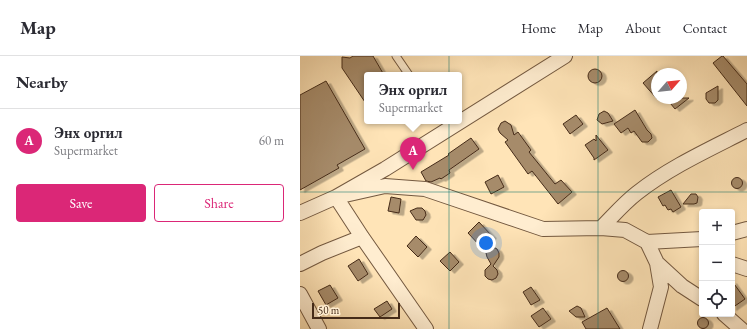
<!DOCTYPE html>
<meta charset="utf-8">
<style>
:root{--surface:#fff;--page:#f2f2f3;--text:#2b2b33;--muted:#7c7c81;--line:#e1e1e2;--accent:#db2777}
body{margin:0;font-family:"EB Garamond",serif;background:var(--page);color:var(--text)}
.controls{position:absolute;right:12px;bottom:12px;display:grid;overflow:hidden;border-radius:4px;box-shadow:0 2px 6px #0003}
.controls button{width:36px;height:36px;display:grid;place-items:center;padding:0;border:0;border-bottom:1px solid var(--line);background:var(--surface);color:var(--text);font:20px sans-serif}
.compass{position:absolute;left:351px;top:12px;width:36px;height:36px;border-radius:50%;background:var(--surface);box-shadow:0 2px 6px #0003;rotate:62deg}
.scale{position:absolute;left:12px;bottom:10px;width:88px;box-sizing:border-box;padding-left:4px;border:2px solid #452b18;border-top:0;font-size:11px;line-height:14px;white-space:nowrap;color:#452b18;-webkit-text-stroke:3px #ffedd0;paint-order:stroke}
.you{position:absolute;left:186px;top:187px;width:14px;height:14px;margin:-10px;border:3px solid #fff;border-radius:50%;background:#1a73e8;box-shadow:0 0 0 6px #1a73e833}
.badge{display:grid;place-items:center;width:26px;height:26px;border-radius:50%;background:var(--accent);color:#fff;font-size:13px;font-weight:700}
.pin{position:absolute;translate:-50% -33px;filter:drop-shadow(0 1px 2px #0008)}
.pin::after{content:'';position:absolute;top:21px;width:14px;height:12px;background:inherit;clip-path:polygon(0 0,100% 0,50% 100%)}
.popup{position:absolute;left:64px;top:16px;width:98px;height:52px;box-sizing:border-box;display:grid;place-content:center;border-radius:4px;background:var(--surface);filter:drop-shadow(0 1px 3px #0005);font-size:13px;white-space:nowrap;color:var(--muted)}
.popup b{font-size:15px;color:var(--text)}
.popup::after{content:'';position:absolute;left:50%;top:100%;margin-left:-8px;border:8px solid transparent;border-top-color:var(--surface)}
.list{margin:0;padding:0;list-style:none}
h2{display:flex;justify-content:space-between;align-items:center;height:52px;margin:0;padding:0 16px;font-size:17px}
h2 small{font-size:13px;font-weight:400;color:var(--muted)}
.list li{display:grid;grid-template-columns:26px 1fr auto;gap:12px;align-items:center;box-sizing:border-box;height:64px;padding:0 16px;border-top:1px solid var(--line)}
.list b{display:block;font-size:15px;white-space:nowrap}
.list p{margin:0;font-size:13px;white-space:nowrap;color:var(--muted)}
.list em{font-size:13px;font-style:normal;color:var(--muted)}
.actions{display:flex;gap:8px;padding:12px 16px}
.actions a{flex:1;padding:9px 0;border:1px solid var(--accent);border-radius:4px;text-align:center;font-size:14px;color:var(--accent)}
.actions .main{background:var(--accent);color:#fff}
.icon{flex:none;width:22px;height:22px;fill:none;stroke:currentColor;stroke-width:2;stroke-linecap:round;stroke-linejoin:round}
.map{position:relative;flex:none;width:447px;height:273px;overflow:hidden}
header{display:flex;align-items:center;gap:24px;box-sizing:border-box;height:56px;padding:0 20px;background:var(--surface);border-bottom:1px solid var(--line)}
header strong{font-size:19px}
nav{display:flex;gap:22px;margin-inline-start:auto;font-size:14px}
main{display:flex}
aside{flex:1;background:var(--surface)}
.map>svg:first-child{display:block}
.building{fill:#a68b6b;stroke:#452b18;filter:url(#shadow)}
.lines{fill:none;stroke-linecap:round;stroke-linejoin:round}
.service-casing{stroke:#745940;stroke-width:9}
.minor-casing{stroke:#745940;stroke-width:16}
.service{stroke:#ffedd0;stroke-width:7}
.minor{stroke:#ffedd0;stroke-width:14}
.grid{fill:none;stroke:#0f766e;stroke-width:1;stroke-opacity:0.55}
</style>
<header>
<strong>Map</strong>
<nav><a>Home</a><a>Map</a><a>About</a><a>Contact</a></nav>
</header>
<main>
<aside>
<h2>Nearby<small></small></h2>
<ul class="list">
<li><span class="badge">A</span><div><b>Энх оргил</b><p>Supermarket</p></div><em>60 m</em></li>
</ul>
<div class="actions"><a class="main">Save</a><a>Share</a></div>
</aside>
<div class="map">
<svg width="447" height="273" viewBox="0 0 447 273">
<defs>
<filter id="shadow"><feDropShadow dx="4.5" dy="2.5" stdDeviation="0" flood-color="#0004"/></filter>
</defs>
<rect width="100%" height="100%" fill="#ffe4b7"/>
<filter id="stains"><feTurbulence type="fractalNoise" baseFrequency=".005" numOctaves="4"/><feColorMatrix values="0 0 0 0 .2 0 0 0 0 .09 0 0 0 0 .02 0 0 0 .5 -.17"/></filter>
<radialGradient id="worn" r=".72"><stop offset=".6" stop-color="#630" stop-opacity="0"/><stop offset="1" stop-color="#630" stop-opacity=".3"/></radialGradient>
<!-- building -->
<path class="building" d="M53 0H73L84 19H67V49L42 12V1L50 2Z
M422 0H423L447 28V50L413 7Z
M288 20a7 7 0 1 1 14 0a7 7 0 1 1-14 0Z
M357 15V43L343 27Z
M26 25 65 93 37 109 39 112 0 134V39Z
M418 30V44L415 47H409L406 43V37Z
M366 42H389L375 53Z
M335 54 347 74 351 78 352 82 348 86H342L334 75 331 77 328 72 321 77 314 68Z
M304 55 308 57 313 65 302 68 297 64 299 58Z
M276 59 283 68 270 78 263 68Z
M205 65 211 69 214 79 218 76 231 94 229 96 255 128 261 124 272 136 258 148 232 115 228 118 205 86 208 84 200 77 198 73 201 67Z
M296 79 308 94 294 104V102L285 89 294 83 296 85Z
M171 82 179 93 149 114 150 117 141 123 140 122 131 126 126 125 121 116 149 99 148 98Z
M198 119 204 131 191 138 185 126Z
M431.5 127a5.5 5.5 0 1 1 11 0a5.5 5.5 0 1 1-11 0Z
M371 134 381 151 373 156 371 153 368 154 365 149 363 150 358 141Z
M391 138H396L398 141 397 147 394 148H383Z
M91 141 101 143 99 157 88 155Z
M117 152H122L125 155 126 159 123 164H116L110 155Z
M179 166 192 180 185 187 197 193 199 197V201L193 210 197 214 198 218 196 222 192 224 188 223 185 220V214L191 208 187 201 184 189 181 191 168 177Z
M116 180 127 191 118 201 107 190Z
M150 196 159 206 150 215 140 205Z
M59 203 68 218 58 225 48 210Z
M317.5 220a5.5 5.5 0 1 1 11 0a5.5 5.5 0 1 1-11 0Z
M432 225 445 243 432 252Z
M30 229 38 242 26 249 18 235Z
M231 231 240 244 231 249 223 236Z
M87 245 92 253 80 261 74 253Z
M277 250 281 252 285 261H276L269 255Z
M243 252 251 263 239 271 231 260Z
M307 252 320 273H286L282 266Z
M397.5 267a5.5 5.5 0 1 1 11 0a5.5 5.5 0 1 1-11 0Z"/>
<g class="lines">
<!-- service casing -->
<g class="service-casing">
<path id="service" d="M96 0 109 19"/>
</g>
<!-- minor casing -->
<g class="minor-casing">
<path id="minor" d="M0 157 36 141 85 130 125 133 243 173 301 172 325 174 347 186 402 183
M301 172C313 160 324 147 337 137 370 111 410 93 447 74
M432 177 447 173
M347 186 357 207 382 230 402 243
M0 208 22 197 62 181
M432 208 447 213
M0 238 19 273
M424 258 441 273
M126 273 62 181 36 141 85 113 265 0
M350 273 361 231 357 207"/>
</g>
<!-- service -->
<use href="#service" class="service"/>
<!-- minor -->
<use href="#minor" class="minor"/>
</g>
<!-- grid -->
<path class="grid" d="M149 0V273M298 0V273M0 136H447"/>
<rect width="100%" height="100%" filter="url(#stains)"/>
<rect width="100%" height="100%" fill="url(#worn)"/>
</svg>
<div class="controls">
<button>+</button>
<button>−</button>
<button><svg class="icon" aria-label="locate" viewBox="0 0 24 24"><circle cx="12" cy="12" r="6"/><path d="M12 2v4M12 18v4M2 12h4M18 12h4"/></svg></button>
</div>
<svg class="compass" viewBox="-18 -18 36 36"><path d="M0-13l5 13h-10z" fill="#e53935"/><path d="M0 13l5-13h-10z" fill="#7c7c81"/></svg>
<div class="scale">50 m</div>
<div class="you"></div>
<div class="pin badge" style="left:113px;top:114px">A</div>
<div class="popup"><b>Энх оргил</b>Supermarket</div>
</div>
</main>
